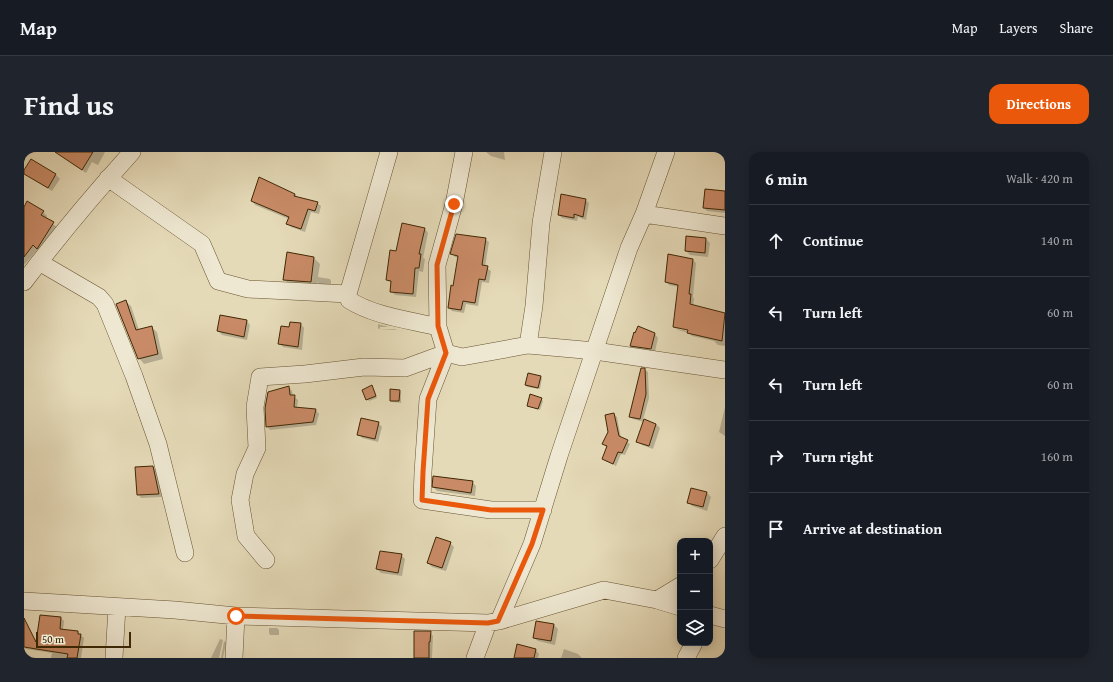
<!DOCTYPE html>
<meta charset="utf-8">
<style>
:root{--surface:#171b24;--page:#20242c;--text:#f1f3f6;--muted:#9ea1a6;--line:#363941;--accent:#ea580c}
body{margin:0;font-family:"Gentium Book Plus",serif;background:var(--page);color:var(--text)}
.controls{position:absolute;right:12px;bottom:12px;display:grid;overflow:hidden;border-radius:8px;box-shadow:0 2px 10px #0003}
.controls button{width:36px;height:36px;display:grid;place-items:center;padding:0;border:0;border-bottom:1px solid var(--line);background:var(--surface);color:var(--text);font:20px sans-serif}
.scale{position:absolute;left:12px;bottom:10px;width:95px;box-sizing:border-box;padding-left:4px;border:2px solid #3f2804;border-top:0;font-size:11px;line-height:14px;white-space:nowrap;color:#3f2804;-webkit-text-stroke:3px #eee7d1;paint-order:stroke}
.stop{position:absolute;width:12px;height:12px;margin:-9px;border:3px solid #ea580c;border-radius:50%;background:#fff}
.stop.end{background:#ea580c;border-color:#fff;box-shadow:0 1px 4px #0008}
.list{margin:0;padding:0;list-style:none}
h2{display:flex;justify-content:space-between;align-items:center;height:52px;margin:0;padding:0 16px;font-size:17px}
h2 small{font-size:13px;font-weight:400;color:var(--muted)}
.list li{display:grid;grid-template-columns:26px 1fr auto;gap:12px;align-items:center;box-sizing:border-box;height:72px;padding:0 16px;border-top:1px solid var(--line)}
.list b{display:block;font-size:15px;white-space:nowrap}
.list em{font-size:13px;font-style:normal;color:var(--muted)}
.icon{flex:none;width:22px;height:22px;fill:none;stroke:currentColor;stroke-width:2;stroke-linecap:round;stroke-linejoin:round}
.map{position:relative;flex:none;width:701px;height:506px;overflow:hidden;border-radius:12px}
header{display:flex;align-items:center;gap:24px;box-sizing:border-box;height:56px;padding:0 20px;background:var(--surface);border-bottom:1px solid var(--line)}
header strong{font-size:19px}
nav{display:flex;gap:22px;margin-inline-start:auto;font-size:14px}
.intro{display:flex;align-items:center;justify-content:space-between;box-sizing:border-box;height:96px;padding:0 24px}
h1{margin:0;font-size:28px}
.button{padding:10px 18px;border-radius:12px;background:var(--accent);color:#fff;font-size:14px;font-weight:700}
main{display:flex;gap:24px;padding:0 24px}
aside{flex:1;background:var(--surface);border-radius:12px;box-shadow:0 2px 10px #0003}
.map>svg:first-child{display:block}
.shadow{fill:#0003;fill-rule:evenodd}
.building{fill:#c98b67;stroke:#3f2804}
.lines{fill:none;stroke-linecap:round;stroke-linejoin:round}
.minor-casing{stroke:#685431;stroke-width:18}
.minor{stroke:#eee7d1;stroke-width:17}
.route{stroke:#ea580c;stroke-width:5}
</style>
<header>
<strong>Map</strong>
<nav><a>Map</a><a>Layers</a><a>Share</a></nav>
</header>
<div class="intro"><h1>Find us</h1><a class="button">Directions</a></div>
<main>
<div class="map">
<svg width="701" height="506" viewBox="0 0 701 506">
<rect width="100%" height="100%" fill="#e5dab8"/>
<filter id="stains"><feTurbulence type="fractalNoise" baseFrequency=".005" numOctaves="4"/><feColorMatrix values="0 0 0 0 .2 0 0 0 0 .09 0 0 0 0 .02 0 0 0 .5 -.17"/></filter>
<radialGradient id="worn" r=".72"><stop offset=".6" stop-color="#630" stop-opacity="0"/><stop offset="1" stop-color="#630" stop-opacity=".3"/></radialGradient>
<!-- shadow -->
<path class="shadow" d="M31 0H81L74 13 68 10 62 21Z
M462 0H480L481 8 467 4Z
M7 8 32 23 36 27 28 39 0 22Z
M701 39V61L683 59 680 56Z
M271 42 274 46 293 51 297 54 295 62 287 60 281 80 267 75 264 72 265 67 231 53 228 49Z
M561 48 565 51 562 68 554 65 553 69 538 66 535 63Z
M0 57 19 60 23 64 22 67 33 75 18 100 14 97 0 113Z
M401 77 404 81 399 106 401 107 399 120 395 119 392 145 371 143 367 139 368 132 363 127 373 100Z
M461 87 465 90 461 115 467 119 465 131 458 130 454 154 442 152 440 161 428 159 425 156 435 106 431 105 428 102Z
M682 87 686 91 684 105 666 103 662 99Z
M290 106 296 112 294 125 306 127 307 129V132H295L293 130 292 136 266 133 260 127Z
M669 108 672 111 669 145 670 147 669 154 701 162V194L694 193 690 189 668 184 665 181 654 178 650 175 655 135 645 133 642 130ZM653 175 669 178V180L653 177Z
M101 149 107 154 115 178 127 175 133 180 139 207 120 212 115 206Z
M223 169 226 173 223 188 198 183 194 179Z
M277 172 280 176 278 198 259 195 255 191 266 176Z
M354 172 365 175H356V177H371L368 176 373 178 355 177 354 176Z
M615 175 631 182 634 186 631 200 610 197 607 194Z
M620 217 624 220 625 246 619 268 632 272 636 276 629 297 618 293 614 290 620 270 609 267 606 264Z
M516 225 518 226 516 237 503 235 502 233Z
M265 235 268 239 269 244 274 248 273 256 292 258 295 262 292 273 246 278 243 274Z
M349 236 353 246 345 249 339 239Z
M376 239 377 241V251L368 250 367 248Z
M517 247 519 249 516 258 504 254Z
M701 255V284L695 280Z
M590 262 593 265 597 286 606 292 601 303 597 302 592 314 582 309 579 306 584 296 579 292 585 280Z
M354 271 358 275 354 290 338 286 335 282Z
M129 315 133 319 138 345 117 346 114 342Z
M448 330 452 334 451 344 413 339 409 335Z
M668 337 683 341 687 345 683 359 668 354 664 350Z
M426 391 430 395 422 419 408 415 404 411Z
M377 403 381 407 378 424 357 421 353 417Z
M17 464 37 466 40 469 39 478 53 480 60 486 57 506H27L28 501 2 497 0 495 2 470 13 491Z
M513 470 530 473 534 477 531 493 514 489 510 486Z
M245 476H253L255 478V483H246L245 481Z
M406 480 409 484 408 506H391Z
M196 487 199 488 195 506H187Z
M200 489 202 491 199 506H197Z
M540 497 554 502 558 506H537Z
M512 498 515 502 514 506H491Z"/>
<!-- building -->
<path class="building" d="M31 0H69L58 18Z
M7 7 32 22 24 36 0 22V18Z
M235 25 271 42 270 44 294 50 291 59 284 57 277 77 262 72 265 65 227 49Z
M681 37 701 39V58L679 56Z
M537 42 562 47 559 65 550 62V66L534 63Z
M3 49 20 59 17 63 30 70 13 97 9 93 0 105V55Z
M378 71 401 76 395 102H397L395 116H391L389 142 366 140 367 129 362 128 366 98 372 99Z
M432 82 462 86 458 113 464 114 461 128 455 127 451 151 439 149 437 158 424 156 427 133 429 134 434 104 426 102Z
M662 84 682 86 681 101 661 99Z
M263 100 290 105 287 130 259 128Z
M644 102 669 107 665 142H667L666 152 701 161 698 189 663 181 664 178 649 175 654 133 641 130Z
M102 148 112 178 128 174 134 202 114 207 92 152Z
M196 163 223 168 220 185 193 179Z
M266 170 277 171 274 195 254 192 257 174 265 175Z
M614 174 631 181 627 197 606 194 610 180 611 181Z
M617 216H621L622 242 616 267 605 265Z
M504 221 517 224 514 236 501 233Z
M348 233 352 244 342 248 338 238Z
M265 234 266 243H271L270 255 292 257 289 270 242 275 241 256 244 240Z
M366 237 376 238 375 249H366Z
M506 242 518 246 514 257 503 254Z
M590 261 595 284 604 288 598 301 594 300 589 312 578 307 583 294 578 292 584 280 581 263Z
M337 266 355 270 351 287 333 283Z
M620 267 632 272 625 294 612 290Z
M129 314 135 342 113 343 111 315Z
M409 324 449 329 447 341 408 335Z
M667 336 683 340 679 355 663 351Z
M412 385 427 390 418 416 403 411Z
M356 399 378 402 374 421 352 417Z
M16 463 37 465 36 477 54 479V482H57L53 506H43L44 502 0 495V466L12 490Z
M512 469 530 472 527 489 509 486Z
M390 479H407L406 490H405V506H390Z
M493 492 512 497 510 506H490Z"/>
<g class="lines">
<!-- minor casing -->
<g class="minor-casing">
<path id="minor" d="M365 0 324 142 325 148C350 164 385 168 414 175L422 201 438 205 504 193 571 199 701 218
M84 26 178 92 194 129 224 137 324 142
M620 62 701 74
M15 110 75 145 81 152 110 224 134 292 161 401
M0 130C34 85 70 42 108 0
M414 175 413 113 430 52 440 0
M504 193 510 154 517 71 529 0
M242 408 222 384 216 348 221 322 233 296 231 255 236 225 281 222 340 215 381 216 422 201 404 247 399 320 398 348 467 358H519
M686 408 701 384
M633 448 656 434
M0 449 151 458 212 464 464 471
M686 463 701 467
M475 469 580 438 633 448 656 455
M90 506 93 455
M210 506 212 464
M451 506 464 471 475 469 508 392 535 304 605 96 620 62 642 0
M662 506 670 491"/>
</g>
<!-- minor -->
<use href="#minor" class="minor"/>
</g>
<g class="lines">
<!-- route -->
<path class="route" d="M212 464 464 471 474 469 508 392 519 358H467L398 348 399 320 404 247 422 201 414 174 413 113 430 52"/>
</g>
<rect width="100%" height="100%" filter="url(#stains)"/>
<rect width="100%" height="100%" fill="url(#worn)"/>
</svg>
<div class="controls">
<button>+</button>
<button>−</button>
<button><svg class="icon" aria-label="layers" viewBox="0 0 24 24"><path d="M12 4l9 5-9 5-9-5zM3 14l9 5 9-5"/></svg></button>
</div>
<div class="scale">50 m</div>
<div class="stop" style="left:212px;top:464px"></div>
<div class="stop end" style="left:430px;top:52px"></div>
</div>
<aside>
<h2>6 min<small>Walk · 420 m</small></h2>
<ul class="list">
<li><svg class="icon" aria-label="ahead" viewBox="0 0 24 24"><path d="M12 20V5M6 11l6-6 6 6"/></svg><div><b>Continue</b></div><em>140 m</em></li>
<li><svg class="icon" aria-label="left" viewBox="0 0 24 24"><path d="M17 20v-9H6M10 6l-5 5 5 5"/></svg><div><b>Turn left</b></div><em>60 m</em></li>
<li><svg class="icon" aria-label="left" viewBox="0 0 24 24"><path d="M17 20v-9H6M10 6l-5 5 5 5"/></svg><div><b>Turn left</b></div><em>60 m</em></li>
<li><svg class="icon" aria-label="right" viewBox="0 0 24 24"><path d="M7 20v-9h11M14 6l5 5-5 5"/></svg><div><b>Turn right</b></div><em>160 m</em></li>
<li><svg class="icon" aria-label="arrive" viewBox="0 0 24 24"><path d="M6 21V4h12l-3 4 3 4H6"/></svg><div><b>Arrive at destination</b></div></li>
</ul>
</aside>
</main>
